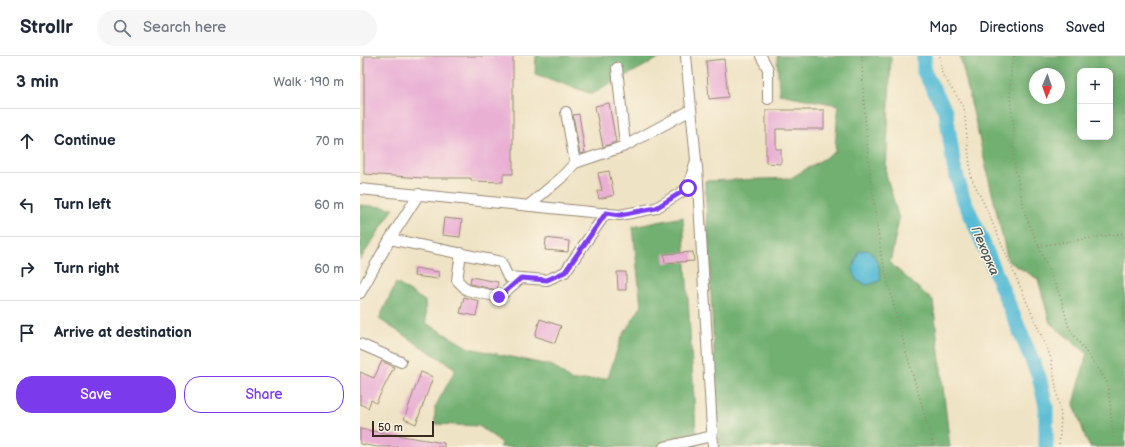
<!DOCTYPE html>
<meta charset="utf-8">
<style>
:root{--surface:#fff;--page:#f6f6f7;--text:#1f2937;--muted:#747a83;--line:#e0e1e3;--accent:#7c3aed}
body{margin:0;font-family:"Balsamiq Sans",sans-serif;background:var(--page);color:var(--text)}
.controls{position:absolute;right:12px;top:12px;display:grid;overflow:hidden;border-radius:8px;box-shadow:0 2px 10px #0003}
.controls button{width:36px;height:36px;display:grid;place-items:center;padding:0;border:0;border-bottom:1px solid var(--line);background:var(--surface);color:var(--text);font:20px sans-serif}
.compass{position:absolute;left:669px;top:12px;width:36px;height:36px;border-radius:50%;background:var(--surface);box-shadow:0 2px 10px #0003;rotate:182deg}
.scale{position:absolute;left:12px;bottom:10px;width:62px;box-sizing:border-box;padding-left:4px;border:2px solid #3b2a1e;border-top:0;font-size:11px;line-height:14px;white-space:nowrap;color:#3b2a1e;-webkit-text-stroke:3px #fcf5e5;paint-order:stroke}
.stop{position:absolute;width:12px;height:12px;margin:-9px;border:3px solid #7c3aed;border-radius:50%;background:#fff}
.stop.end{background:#7c3aed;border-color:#fff;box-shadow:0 1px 4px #0008}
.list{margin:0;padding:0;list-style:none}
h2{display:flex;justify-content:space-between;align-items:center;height:52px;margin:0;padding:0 16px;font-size:17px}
h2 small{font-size:13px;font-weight:400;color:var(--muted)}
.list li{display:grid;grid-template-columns:26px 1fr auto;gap:12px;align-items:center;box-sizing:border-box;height:64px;padding:0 16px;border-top:1px solid var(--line)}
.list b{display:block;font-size:15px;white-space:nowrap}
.list em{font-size:13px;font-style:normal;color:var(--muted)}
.actions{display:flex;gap:8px;padding:12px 16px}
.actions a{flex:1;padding:9px 0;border:1px solid var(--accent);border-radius:16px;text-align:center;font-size:14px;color:var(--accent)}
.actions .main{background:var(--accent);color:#fff}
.icon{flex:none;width:22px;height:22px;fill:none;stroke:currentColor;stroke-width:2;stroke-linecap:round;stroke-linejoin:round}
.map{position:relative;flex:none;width:765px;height:391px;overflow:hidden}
header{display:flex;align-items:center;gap:24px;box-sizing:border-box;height:56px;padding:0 20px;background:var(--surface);border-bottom:1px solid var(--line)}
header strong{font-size:19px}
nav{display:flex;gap:22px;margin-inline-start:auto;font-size:14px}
.search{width:280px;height:36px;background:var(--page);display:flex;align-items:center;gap:10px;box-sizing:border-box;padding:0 14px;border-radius:22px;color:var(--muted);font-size:15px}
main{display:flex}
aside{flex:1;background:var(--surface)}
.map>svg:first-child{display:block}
.forest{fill:#72b072;stroke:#566d48;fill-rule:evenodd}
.water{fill:#57bbd5;stroke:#49727a}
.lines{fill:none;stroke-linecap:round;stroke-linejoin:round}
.river{stroke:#57bbd5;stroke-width:15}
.building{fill:#e9b0d4}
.minor-casing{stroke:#958672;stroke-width:12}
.path{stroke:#958672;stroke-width:1.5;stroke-dasharray:1 3;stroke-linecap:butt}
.minor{stroke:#fff;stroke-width:10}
.route{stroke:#7c3aed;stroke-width:5}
.labels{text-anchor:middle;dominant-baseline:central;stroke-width:3;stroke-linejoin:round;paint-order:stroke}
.water-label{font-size:13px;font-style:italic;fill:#435655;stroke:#fcf5e5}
</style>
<header>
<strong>Strollr</strong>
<div class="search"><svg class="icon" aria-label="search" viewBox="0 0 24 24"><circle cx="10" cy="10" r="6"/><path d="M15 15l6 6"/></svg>Search here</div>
<nav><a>Map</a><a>Directions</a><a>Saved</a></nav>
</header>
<main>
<aside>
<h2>3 min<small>Walk · 190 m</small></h2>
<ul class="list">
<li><svg class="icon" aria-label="ahead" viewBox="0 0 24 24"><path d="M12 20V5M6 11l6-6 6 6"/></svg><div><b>Continue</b></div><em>70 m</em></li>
<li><svg class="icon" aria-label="left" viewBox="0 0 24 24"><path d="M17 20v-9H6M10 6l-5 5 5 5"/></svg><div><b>Turn left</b></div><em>60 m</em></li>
<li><svg class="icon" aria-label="right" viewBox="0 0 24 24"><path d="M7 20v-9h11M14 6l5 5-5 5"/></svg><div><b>Turn right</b></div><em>60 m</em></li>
<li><svg class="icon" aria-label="arrive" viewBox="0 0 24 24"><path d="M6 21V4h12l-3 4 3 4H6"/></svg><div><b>Arrive at destination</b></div></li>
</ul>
<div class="actions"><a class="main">Save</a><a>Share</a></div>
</aside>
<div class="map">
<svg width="765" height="391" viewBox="0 0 765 391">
<rect width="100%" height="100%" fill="#fcf5e5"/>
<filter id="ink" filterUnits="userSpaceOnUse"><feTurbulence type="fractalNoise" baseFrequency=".025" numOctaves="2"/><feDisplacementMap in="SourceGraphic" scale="8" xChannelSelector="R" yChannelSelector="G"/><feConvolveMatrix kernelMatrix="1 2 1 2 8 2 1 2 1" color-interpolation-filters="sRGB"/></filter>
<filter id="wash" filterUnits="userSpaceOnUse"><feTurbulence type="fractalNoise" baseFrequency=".012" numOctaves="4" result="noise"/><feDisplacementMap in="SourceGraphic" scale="16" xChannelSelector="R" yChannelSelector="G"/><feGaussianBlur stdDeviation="0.9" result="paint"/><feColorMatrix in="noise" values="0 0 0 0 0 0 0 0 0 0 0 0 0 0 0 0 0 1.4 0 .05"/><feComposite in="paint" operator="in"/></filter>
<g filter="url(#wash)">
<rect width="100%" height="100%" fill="#efe3c5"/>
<!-- forest -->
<path class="forest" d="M176 0H303L232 38 175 18Z
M417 0H531L526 118 539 163 530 207 573 245 590 391H359L345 125 431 122 475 96 478 49 419 38Z
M600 0H765V391H730L726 383 714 348 727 297 690 267 678 223 648 205ZM720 15H750V81H720ZM675 18H699V42H675Z
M0 149 34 152 0 204Z
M323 161 337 391H252L233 388 231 391H140L141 386 119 370 75 368V351L96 313 19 263 36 227 65 245 66 267 109 292 193 310 212 325 248 322 261 282 281 251 273 171Z"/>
<!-- water -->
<path class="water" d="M509 194C517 203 522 214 520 225L507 229 496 224 493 212 499 195Z"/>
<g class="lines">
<!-- river -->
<path class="river" d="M564 0V16L586 56 594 111 603 142 620 180 679 321 686 350V391"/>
</g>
<g id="blocks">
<!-- building -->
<path class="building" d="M4 0H153V118H143V126L111 125V122H63L4 118Z
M364 3 368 41 349 43 346 5Z
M249 47 256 86 243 91 235 50Z
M406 54H464V73H416V93H421V108L406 107Z
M219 58 225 97 220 98 213 59Z
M249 115 254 139 239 143 237 135 242 134 238 117Z
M84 162 102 164 100 181 82 179Z
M186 182 209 185 208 196 185 194Z
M333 196 334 205 305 207 304 198Z
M55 212 79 216 78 223 54 220Z
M257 216H266V234H258Z
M111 221 138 226 137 234 110 228Z
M104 241 119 245 116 260 100 257Z
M180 263 201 270 195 287 175 280Z
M22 305 34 311 16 347 11 344 8 352 0 348V316L14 322Z
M61 316 73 321 56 368 44 363Z
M0 373 84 387V391H17L0 388Z"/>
</g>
</g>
<g filter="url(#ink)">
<use href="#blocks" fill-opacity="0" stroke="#958672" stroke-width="1"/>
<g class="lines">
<!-- minor casing -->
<g class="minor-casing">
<path id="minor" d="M401 0 408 13V43
M257 12 265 90
M215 107 265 90 331 54
M337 110 353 391
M0 133 260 159 296 152 328 132 336 104 326 0
M169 149 200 123 215 107 206 56
M30 183 141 206 148 221 187 224 205 216 246 157
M101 197 97 224 107 234 139 241 161 222
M0 237 30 183 59 138
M0 288 41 306
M304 391 352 380"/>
</g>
<!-- path -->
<path class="path" d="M502 0 503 35 509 110 521 199 546 296 574 391
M580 0 582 18 604 51 611 121 627 154 691 302 701 361 699 391
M654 0 651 12 650 42 654 73 653 102 666 161 701 242 709 272 748 327 754 391
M678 190 765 177"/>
<!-- minor -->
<use href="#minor" class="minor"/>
</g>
</g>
<g class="lines" filter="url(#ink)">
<!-- route -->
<path class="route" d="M139 241 161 222 187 224 205 216 246 157 260 159 296 152 328 132"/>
</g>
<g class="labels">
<!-- water labels -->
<g class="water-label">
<text transform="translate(625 195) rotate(67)">Пехорка</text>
</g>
</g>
</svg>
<div class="controls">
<button>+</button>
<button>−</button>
</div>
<svg class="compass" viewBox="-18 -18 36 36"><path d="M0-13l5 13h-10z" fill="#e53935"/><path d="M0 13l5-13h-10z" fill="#747a83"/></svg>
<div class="scale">50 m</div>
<div class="stop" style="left:328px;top:132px"></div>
<div class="stop end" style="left:139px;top:241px"></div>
</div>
</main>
